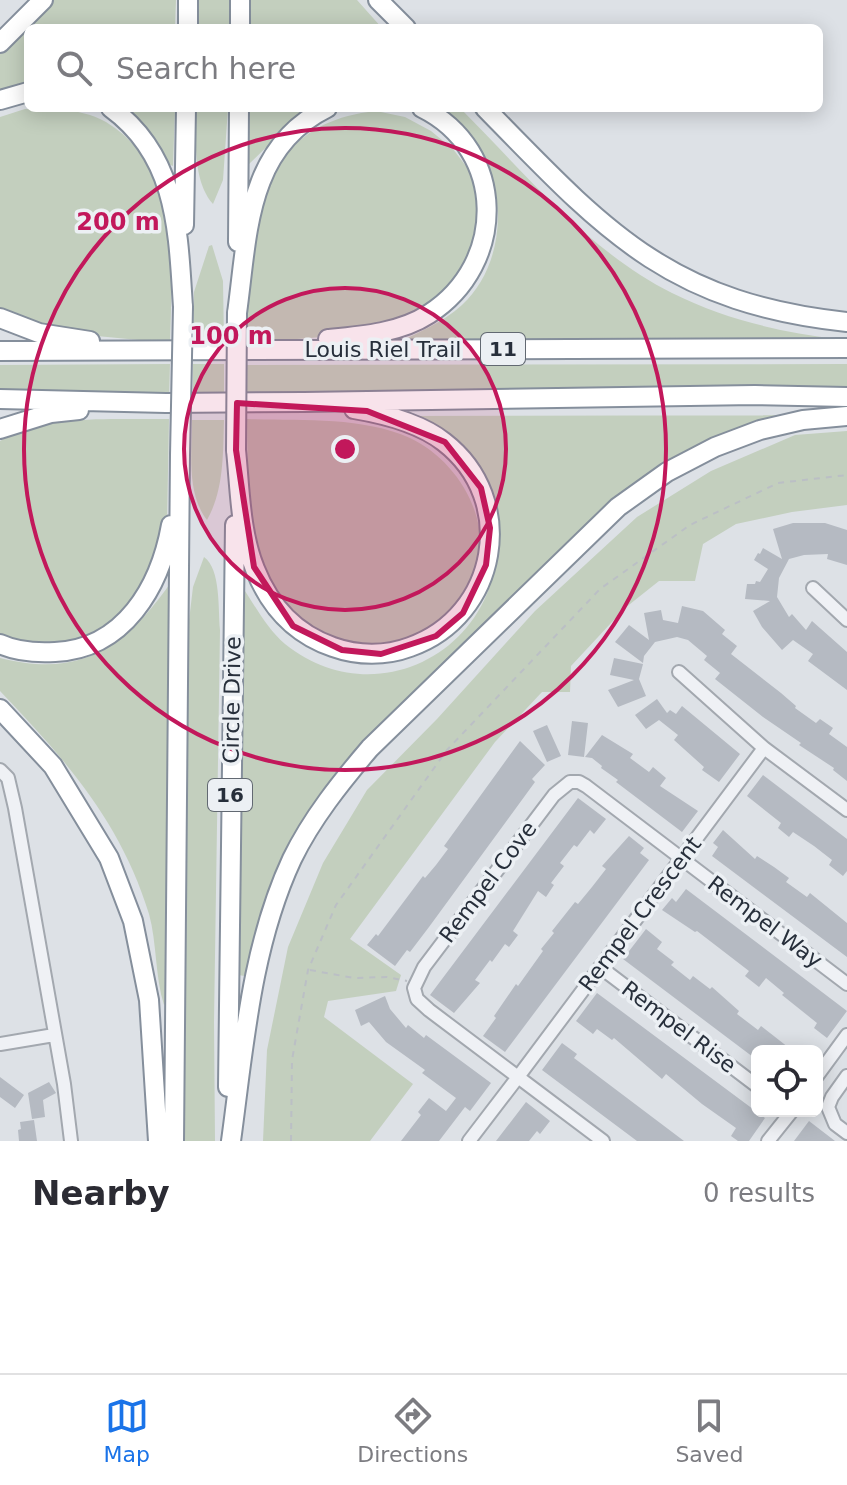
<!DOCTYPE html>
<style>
:root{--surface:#fff;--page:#f2f2f3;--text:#2b2b33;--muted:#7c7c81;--line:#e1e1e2;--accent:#1a73e8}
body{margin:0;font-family:"DejaVu Sans",sans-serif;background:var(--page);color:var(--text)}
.controls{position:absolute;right:24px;bottom:24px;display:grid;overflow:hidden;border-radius:12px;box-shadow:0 4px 20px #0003}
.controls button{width:72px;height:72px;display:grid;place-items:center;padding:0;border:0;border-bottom:2px solid var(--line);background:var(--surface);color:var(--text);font:40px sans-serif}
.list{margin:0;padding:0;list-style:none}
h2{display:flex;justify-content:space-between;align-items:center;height:104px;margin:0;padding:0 32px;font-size:34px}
h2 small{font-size:26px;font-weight:400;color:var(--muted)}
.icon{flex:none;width:44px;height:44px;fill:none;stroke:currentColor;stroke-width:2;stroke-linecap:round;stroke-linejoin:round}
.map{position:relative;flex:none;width:847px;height:1141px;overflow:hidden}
.search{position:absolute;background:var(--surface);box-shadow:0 4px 20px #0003;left:24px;right:24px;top:24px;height:88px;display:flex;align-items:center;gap:20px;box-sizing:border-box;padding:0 28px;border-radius:12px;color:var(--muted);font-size:30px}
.sheet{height:232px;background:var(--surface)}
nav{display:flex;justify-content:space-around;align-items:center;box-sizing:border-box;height:112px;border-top:2px solid var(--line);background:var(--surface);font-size:22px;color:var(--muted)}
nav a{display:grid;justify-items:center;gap:4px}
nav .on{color:var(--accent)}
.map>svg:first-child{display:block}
.green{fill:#c3cfbe}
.building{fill:#b5bac2}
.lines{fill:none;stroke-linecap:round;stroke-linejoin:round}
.minor-casing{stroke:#a3a8af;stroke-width:16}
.highway-casing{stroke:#858f9c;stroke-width:22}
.path{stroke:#bbbfc5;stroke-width:2;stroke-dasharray:6 6;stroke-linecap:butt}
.minor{stroke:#eff1f5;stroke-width:12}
.highway{stroke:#fff;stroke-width:18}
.highway-bridge-casing{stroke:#858f9c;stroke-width:22;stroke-linecap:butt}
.highway-bridge{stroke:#fff;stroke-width:18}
.marked{fill:#c2185b;fill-opacity:0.2;stroke:#c2185b;stroke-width:6;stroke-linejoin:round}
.ring{fill:none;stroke:#c2185b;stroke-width:4}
.labels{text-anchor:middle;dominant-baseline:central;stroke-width:7;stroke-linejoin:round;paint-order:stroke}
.shield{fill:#ecf0f4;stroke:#626972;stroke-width:2}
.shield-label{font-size:20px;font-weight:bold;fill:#272f3b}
.street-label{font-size:22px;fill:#272f3b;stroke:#ecf0f4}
.centre{fill:#c2185b;stroke:#ecf0f4;stroke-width:4}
.ring-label{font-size:24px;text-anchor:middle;font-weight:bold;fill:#c2185b;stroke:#ecf0f4;stroke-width:7;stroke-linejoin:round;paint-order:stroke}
</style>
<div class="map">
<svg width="847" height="1141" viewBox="0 0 847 1141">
<rect width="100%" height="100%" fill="#dde1e6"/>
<!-- green -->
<path class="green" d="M52 0H176L175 28H28V83L0 90V52Z
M197 0H230L229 28H197Z
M250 0H357L382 28H250Z
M59 108C75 111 92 114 106 122 181 167 172 268 170 343L55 332 0 310V117L25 109Z
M120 108H175L173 166 165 163Z
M196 108H228L223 180 213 204C192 180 196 138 196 108Z
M249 108H311L298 116 247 166Z
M436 108H460C525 173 588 251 672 293 724 319 779 332 837 339L393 345C417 333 442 323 462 305 501 269 509 202 482 157 470 137 453 123 436 108Z
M376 111 405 117 431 131 453 149 469 170 477 196 479 225 476 247 448 292 420 312 359 334 247 343C248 242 248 124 376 111Z
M212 245 223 281 224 342 193 343 194 292 209 246Z
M170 364 169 398 0 397V365Z
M193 364H224V397H193Z
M847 364V394L247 398V365Z
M820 415 659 473 304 823C274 874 258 911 248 970L244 976 239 975 236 968 241 585C254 604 267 629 285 644 376 717 502 649 497 535 496 518 492 497 484 482 475 469 420 429 404 416Z
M169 419 167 523 146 589 111 628 54 649 0 639V441C49 413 115 420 169 419Z
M247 419C300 421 361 416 410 438 455 459 490 514 478 564 476 571 472 579 469 586 466 593 464 603 460 609 451 620 412 641 398 650L318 639 261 579 248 511Z
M192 420H224C223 454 224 490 207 520 186 493 192 452 192 420Z
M847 431V505L792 512 736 524 703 544 695 581H659L625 608 571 666 570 692H542L495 742 350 939 401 975 396 991 328 1001 324 1017 413 1084 370 1141H263L267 1050 288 947 323 863 367 790 437 719 535 611 637 517 711 471 795 435Z
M204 557C221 569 218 609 220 630L214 1022 215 1141H182L188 629 193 587Z
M172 581 166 1003 164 1005C155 977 157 943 149 914 121 822 65 759 0 691V658C83 679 126 646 172 581Z"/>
<!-- building -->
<path class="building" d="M793 523H825L847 530V565L827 559 828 554 804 555 789 559 779 578 777 597 789 617 792 614 806 630 812 621 847 652V690L808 661 813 654 793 640 782 650 762 627 753 611 770 601 745 599 747 584H755L756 581 760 582 768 569 754 560 758 553 760 554 763 548 782 559 773 529Z
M682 606 703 611 725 630 722 634 737 646 731 654 781 693 796 706 795 708 816 723 820 719 833 728 829 734 847 747V781L833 770 834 768 799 745 801 743 763 717 715 679 720 673 704 660 707 656 688 640 677 637 655 642 644 656 643 663 615 642 629 625 649 640 644 613 661 610 663 620 678 623Z
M614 658 643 664 639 679 646 696 618 707 608 690 634 680 610 675Z
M657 699 667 713 670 710 676 714 682 706 740 754 719 782 702 770 704 767 674 740 678 735 659 720 646 729 635 715Z
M572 721 588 723 584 757 568 755Z
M547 725 561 756 547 762 533 731Z
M602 735 633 754 630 758 649 772 653 767 666 778 660 786 698 811 682 832 616 782 618 780 601 768 602 766 592 758 585 757Z
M520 741 545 765 532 779 535 782 429 927 410 952 407 950 395 966 367 945 376 934 378 936 423 876 425 878 436 865 448 849 444 846Z
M763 775 847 839V871L843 876 829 865 832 860 814 846 793 832 789 837 778 828 781 823 747 796Z
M578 798 606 819 594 834 590 830 577 847 574 845 560 863 564 866 551 883 554 885 546 897 538 891 513 931 518 935 509 947 505 944 492 962 490 960 475 980 480 983 454 1013 430 995Z
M723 830 755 859 757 856 774 867 789 878 786 882 807 897 810 893 847 923V957L712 856 718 847 713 843Z
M629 836 644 848 640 853 649 860 505 1052 483 1036 496 1018 494 1016 516 984 518 986 543 951 541 949 554 933 552 931 575 902 578 904 592 887 606 869 602 866Z
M686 889 847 1011 827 1038 814 1028 817 1023 782 995 784 993 766 978 759 987 745 976 749 971 697 931 695 932 662 910 672 898 676 902Z
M646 929 662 942 657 949 674 962 671 965 690 980 693 976 710 989 712 987 739 1011 737 1014 758 1030 761 1026 793 1051H757V1060L623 959Z
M597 993 765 1118 749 1141H738L731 1136 736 1128 702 1104 666 1074 662 1079 614 1038 612 1040 597 1029 593 1034 576 1021Z
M385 996 390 1009 406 1028 408 1025 424 1038 426 1035 491 1083 470 1111 465 1107 439 1141H401L421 1115 418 1112 429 1098 446 1111 456 1098 422 1073 425 1070 386 1042 369 1022 361 1026 355 1010Z
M562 1043 577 1054 574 1058 684 1141H637L542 1070Z
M0 1077 24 1095 15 1108 0 1097Z
M49 1082 56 1093 43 1100 45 1117 32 1119 28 1093Z
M526 1102 550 1121 540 1134 537 1131 529 1141H496Z
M34 1120 37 1141H19L18 1130 21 1129 20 1122Z
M809 1121 835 1141H794Z"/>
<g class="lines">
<!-- minor casing -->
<g class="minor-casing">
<path id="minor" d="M813 588 847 620
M679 672 764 748
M0 770 8 778 15 808 64 1084 71 1141
M600 967 757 1086
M0 1044 54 1035
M817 1076 847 1035
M847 1076 832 1097 828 1107 835 1124 847 1133
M469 1141 518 1077 429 1010 417 999 414 988 424 967 554 795 570 782H579L586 786 847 984
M603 1141 518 1077 764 748 847 810
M768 1141 792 1111"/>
</g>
<!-- highway casing -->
<g class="highway-casing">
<path id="highway" d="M378 0 406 28
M188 28V0
M240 28V0
M0 43 43 0
M0 100 28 92
M111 108C178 157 178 232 183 307
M485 108C604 230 668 303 847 322
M184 225 186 108
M238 242 239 108
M237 313C248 234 246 148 327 108
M0 318 39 333 90 341
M328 339C361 336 400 333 429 314 507 264 507 150 422 108
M0 351 847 348
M0 399 166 403 304 402 755 395 847 397
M0 429 51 413 79 410
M236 450C240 489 240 532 255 569 270 607 295 634 333 647 358 656 386 656 410 647 498 616 519 500 444 442 420 423 384 414 354 409
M0 644C17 652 36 653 55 652 124 649 160 587 171 525
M0 709 53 766 109 858 133 921 149 1000 158 1141
M228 1087 235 525
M174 1141 180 455
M231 1141C244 1046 251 947 292 859 312 818 341 782 370 748L618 507 667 472 715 447 760 430 803 420 847 416"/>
</g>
<!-- path -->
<path class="path" d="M310 970 354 978 387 977 407 981
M291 1141 292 1060 308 970 336 905 447 750 600 589 690 525 778 483 847 475"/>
<!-- minor -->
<use href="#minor" class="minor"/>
<!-- highway -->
<use href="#highway" class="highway"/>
<!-- highway-bridge casing -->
<g class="highway-bridge-casing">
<path id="highway-bridge" d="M236 450 237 313
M180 455 183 307"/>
</g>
<!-- highway-bridge -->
<use href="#highway-bridge" class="highway-bridge"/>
</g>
<!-- marked area -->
<path class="marked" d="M237 403 367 411 445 442 481 488 490 528 486 565 463 613 436 636 381 654 342 650 293 626 254 567 236 450Z"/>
<!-- distance rings -->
<circle cx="345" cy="449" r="161" fill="#c2185b" fill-opacity=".12"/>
<g class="ring">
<circle cx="345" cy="449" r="161"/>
<circle cx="345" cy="449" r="321"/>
</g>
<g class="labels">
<!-- shield labels -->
<g class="shield">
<rect x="481" y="333" width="44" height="32" rx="6"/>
<rect x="208" y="779" width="44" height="32" rx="6"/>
</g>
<g class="shield-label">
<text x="503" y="349">11</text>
<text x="230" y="795">16</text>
</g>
<!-- street labels -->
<g class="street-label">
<text x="383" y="349">Louis Riel Trail</text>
<text transform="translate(232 700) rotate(-89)">Circle Drive</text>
<text transform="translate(488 882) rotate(-53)">Rempel Cove</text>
<text transform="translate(640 914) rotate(-53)">Rempel Crescent</text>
<text transform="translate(765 922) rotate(37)">Rempel Way</text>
<text transform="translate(679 1027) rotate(37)">Rempel Rise</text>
</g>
</g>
<circle cx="345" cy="449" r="12" class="centre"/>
<g class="ring-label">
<text x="118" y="230">200 m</text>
<text x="231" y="344">100 m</text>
</g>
</svg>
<div class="controls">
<button><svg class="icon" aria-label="locate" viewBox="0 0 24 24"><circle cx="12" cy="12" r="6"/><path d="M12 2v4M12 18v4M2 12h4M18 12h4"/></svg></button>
</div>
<div class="search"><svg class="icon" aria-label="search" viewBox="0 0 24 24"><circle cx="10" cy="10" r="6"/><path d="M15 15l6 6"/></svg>Search here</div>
</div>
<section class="sheet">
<h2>Nearby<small>0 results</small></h2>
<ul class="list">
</ul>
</section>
<nav>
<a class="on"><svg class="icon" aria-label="map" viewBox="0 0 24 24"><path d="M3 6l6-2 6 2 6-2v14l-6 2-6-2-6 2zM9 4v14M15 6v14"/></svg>Map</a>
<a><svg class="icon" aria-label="directions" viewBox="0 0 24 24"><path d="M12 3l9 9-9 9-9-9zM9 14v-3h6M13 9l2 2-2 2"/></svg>Directions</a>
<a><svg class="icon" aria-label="saved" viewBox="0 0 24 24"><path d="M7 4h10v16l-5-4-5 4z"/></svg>Saved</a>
</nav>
